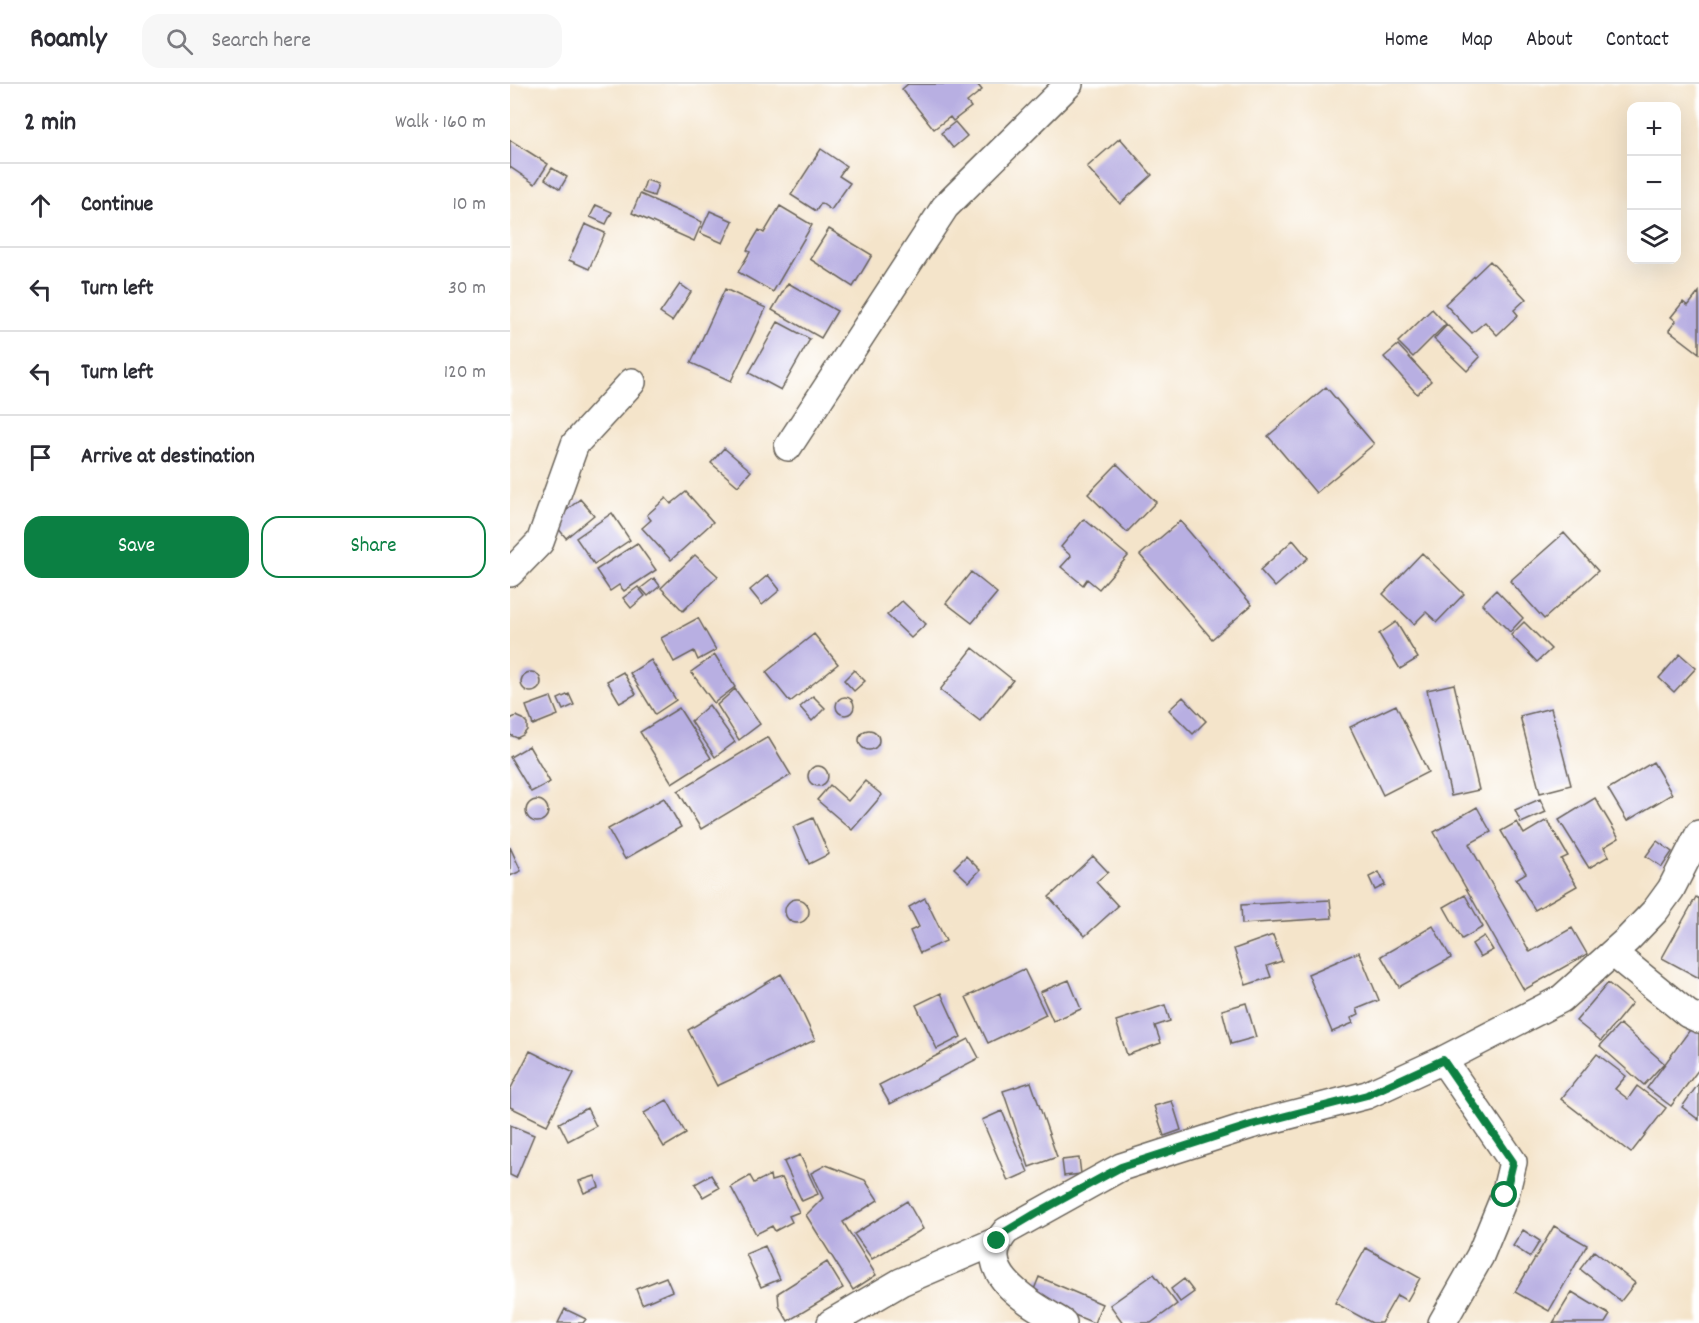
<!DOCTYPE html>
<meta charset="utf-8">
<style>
:root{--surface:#fff;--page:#f7f7f7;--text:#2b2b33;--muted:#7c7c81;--line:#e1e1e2;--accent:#0b8043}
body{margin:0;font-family:Dekko,sans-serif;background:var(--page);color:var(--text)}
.controls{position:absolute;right:18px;top:18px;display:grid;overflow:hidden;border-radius:12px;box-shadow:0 6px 24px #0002}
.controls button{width:54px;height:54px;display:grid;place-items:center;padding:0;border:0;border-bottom:2px solid var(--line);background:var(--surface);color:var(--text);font:30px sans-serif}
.stop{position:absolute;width:18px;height:18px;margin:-14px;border:4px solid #0b8043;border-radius:50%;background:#fff}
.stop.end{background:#0b8043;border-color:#fff;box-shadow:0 2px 6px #0008}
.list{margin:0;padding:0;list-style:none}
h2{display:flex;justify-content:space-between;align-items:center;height:78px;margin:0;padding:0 24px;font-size:26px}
h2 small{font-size:20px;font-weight:400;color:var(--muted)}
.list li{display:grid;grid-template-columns:39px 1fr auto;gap:18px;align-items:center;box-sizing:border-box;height:84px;padding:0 24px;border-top:2px solid var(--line)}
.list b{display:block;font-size:22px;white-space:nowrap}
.list em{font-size:20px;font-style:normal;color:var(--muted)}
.actions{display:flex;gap:12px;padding:18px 24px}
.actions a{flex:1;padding:14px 0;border:2px solid var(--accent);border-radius:18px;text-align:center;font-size:21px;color:var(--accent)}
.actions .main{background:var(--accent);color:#fff}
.icon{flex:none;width:33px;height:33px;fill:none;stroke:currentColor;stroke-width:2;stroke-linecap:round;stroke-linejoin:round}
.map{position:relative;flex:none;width:1189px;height:1239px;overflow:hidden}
header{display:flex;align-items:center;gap:36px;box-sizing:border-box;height:84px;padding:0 30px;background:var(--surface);border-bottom:2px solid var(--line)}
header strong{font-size:28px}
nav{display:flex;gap:33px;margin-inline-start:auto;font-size:21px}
.search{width:420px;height:54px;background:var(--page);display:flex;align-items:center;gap:15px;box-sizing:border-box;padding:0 21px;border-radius:18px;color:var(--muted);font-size:22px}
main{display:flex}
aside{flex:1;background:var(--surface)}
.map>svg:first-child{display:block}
.building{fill:#b8afe2}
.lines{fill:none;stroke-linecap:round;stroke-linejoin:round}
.street-casing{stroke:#686259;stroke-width:30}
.street{stroke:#fff;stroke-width:27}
.route{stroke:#0b8043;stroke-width:8}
</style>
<header>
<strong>Roamly</strong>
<div class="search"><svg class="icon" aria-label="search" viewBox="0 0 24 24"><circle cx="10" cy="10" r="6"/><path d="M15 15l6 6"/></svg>Search here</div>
<nav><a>Home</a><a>Map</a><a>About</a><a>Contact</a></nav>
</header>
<main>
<aside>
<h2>2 min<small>Walk · 160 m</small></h2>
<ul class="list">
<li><svg class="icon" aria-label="ahead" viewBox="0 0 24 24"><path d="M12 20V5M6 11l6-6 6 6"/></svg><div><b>Continue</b></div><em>10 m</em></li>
<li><svg class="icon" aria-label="left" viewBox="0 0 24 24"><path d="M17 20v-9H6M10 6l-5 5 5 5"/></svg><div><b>Turn left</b></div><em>30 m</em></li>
<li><svg class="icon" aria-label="left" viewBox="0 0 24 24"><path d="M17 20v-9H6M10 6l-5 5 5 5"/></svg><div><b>Turn left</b></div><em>120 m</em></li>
<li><svg class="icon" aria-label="arrive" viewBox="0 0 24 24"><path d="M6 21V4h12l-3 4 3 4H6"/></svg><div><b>Arrive at destination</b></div></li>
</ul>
<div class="actions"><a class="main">Save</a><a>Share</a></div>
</aside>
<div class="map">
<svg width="1189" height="1239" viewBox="0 0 1189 1239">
<rect width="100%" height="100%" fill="#fff"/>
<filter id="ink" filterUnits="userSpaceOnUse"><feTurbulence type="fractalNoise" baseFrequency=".0167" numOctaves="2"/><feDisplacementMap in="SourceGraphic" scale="12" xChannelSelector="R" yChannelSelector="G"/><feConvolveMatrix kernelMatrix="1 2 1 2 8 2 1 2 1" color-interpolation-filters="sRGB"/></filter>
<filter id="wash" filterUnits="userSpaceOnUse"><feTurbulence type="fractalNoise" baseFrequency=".008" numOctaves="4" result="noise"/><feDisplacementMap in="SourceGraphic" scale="24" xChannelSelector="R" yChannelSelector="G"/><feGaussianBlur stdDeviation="1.35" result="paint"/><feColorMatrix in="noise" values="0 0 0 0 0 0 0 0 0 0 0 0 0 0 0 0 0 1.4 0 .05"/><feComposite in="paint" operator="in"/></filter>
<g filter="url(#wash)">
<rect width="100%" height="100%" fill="#f4e4ca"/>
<g id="blocks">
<!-- building -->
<path class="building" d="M398 0H467L472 6 457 18 461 23 443 37 440 33 424 45 392 5Z
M445 38 457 52 443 64 431 49Z
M610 54 642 91 610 120 577 83Z
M0 56 38 80 25 100 0 83Z
M311 65 336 82 329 92 340 99 321 126 311 119 306 127 281 111Z
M42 84 57 93 50 105 35 95Z
M136 96 148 100 144 112 132 108Z
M130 110 192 138 184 157 122 129Z
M86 121 102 128 96 140 80 133Z
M270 122 302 141 263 208 228 188 240 168 237 166 249 146 254 149Z
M200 127 223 137 213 159 190 149Z
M75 140 95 149 79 185 59 176Z
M319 145 362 171 343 203 300 175Z
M980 177 1016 215 1004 226 1008 231 987 251 975 238 962 249 935 220Z
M278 199 327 227 311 254 262 226Z
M170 200 181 208 162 237 150 229Z
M215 205 256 224 221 297 181 279Z
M1189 208V269L1159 246 1166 237 1161 233 1173 218 1178 222Z
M922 225 936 240 903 273 888 258Z
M268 238 300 255 271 306 239 289Z
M937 241 970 273 957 287 924 255Z
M888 261 921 297 907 310 874 273Z
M816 303 864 360 806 409 758 352Z
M214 364 241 387 228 402 201 379Z
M607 380 646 418 617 448 578 410Z
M176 408 203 438 161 476 132 444 141 436 137 431 156 414 161 420Z
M70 415 84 431 56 454 43 438Z
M102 429 120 456 84 480 66 454Z
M574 435 618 472 589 505 577 495 573 501 551 483 561 472 551 463Z
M670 437 742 521 702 555 630 471Z
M1054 449 1088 487 1034 535 1000 497Z
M783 456 798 474 765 503 750 486Z
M127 459 146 486 114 507 109 501 100 507 86 486Z
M912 469 954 510 927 538 916 528 904 540 873 510Z
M185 471 208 492 173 527 151 504Z
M461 488 487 509 462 539 436 519Z
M258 491 270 506 252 521 240 506Z
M144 494 150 502 138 512 131 504Z
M128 503 135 512 121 524 113 514Z
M986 506 1013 534 1000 548 972 520Z
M392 517 416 540 401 554 377 531Z
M188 534 206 566 188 576 184 567 164 578 151 554Z
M886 538 908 574 890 585 869 550Z
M1014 538 1041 565 1027 578 1001 551Z
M304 550 328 580 280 618 256 588Z
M463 564 503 596 470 637 430 606Z
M1170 570 1186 584 1164 608 1149 594Z
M205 571 225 603 204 619 181 588Z
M141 576 166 616 145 630 120 589Z
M344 586 355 597 344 607 334 596Z
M113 588 126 610 110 619 97 597Z
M11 598a10 10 0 1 1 20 0a10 10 0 1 1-20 0Z
M944 600 969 706 941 712 917 606Z
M225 605 250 640 229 656 207 621Z
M59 610 64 621 53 626 48 615Z
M303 612 315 624 302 637 290 623Z
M41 613 48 631 23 641 16 622Z
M673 613 696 637 683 650 659 626Z
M326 622a9 9 0 1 1 18 0a9 9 0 1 1-18 0Z
M199 621 225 658 205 673 181 637Z
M886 621 918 688 873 711 840 643Z
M169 624 201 674 162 699 130 648Z
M1041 624 1061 701 1030 709 1010 632Z
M6 632 13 635 17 639V646L13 651 7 654 0 651V635Z
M349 656a10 10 0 1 1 20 0a10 10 0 1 1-20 0Z
M258 653 281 691 191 745 168 707Z
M19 662 40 698 21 708 0 673Z
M1143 678 1162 710 1117 737 1098 705Z
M298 692a10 10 0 1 1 20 0a10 10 0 1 1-20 0Z
M355 697 372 711 342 746 307 716 320 701 338 717Z
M154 714 171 743 115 775 98 745Z
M1085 714 1109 754 1094 763 1099 772 1079 784 1049 736Z
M1030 715 1036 728 1011 739 1005 726Z
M16 727a11 11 0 1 1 22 0a11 11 0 1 1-22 0Z
M967 723 981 748 959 760 1020 868 1062 844 1077 870 1014 906 924 748Z
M303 734 319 770 299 780 283 743Z
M1037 736 1058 772 1051 775 1067 802 1025 826 1006 795 1016 789 991 747 1007 738 1014 750Z
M1147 757 1162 768 1152 783 1136 772Z
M0 763 11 787 0 792Z
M456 772 470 786 459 798 444 784Z
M583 772 598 788 586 798 608 822 575 852 539 813Z
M869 788 875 801 865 806 859 793Z
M955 811 973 843 952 855 934 823Z
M1186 813 1189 815V894L1152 874Z
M415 814 436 857 410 869 400 847 409 843 399 823Z
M275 827a12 12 0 1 1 24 0a12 12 0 1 1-24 0Z
M820 816 822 834 732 840 731 821Z
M923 842 941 874 889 903 871 872Z
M763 851 772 877 757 882 761 893 736 901 724 865Z
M974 852 983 866 970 873 962 860Z
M849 868 869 916 847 925 849 930 841 934 843 939 822 948 798 890Z
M514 885 536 931 478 959 456 913Z
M271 890 288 919 305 956 207 1002 178 946Z
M559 896 571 925 543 937 530 908Z
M1098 899 1122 919 1091 957 1066 937Z
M431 909 451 953 427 965 406 921Z
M736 919 746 953 721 960 712 926Z
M655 921 660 937 645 942 651 959 617 971 606 937Z
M1110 940 1154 979 1134 1001 1090 962Z
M1182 943 1189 949V985L1161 1022 1137 1004Z
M459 955 469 974 380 1020 369 1001Z
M20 967 64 989 37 1041 0 1023V1006Z
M1087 970 1116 992 1105 1005 1118 1015 1127 1002 1156 1024 1121 1069 1051 1015Z
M521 998 547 1073 519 1083 493 1007Z
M1189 999V1036L1172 1023Z
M157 1016 176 1050 154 1063 134 1029Z
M662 1017 671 1046 654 1052 644 1022Z
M77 1024 86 1042 58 1057 49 1039Z
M492 1027 518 1088 498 1097 472 1036Z
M0 1041 24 1051 6 1094 0 1091Z
M290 1071 308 1110 292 1117 274 1078Z
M569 1074 571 1090 554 1092 552 1076Z
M316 1081 355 1096 368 1116 333 1138 366 1191 343 1206 296 1131 313 1114 301 1089Z
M201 1091 209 1104 193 1113 185 1100Z
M260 1091 261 1097 272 1094 289 1128 279 1132 282 1138 265 1147 262 1142 246 1150 221 1103 240 1092 244 1099Z
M85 1092 89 1103 74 1109 69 1097Z
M397 1117 413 1145 362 1175 344 1150Z
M1044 1142 1077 1161 1039 1227 1005 1208Z
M1013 1146 1030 1157 1020 1173 1003 1162Z
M255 1162 270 1195 251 1203 236 1170Z
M856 1164 910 1194 897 1217 887 1211 871 1239H862L825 1219Z
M1084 1167 1125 1199 1111 1217 1070 1185Z
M317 1178 333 1204 278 1237 269 1222 268 1209Z
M644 1190 667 1220 641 1239H613L600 1221Z
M156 1193 162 1207 132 1220 126 1205Z
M529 1193 592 1220 584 1239 521 1213Z
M674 1195 684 1208 670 1218 661 1205Z
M1062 1208 1100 1231 1095 1239H1043Z
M55 1225 76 1235 73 1239H48Z"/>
</g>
</g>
<g filter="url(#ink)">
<use href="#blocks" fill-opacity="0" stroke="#686259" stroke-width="1.5"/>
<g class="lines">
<!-- street casing -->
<g class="street-casing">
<path id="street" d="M278 363 435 123 559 0
M0 489 30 458 65 360 122 298
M1103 869 1178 930 1189 935
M321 1239 391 1198 487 1157
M553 1239C524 1221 459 1189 496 1147L611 1083 741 1041 857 1011 933 976 1051 915 1118 855 1145 827 1161 805 1189 750
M932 1239 970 1172 995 1111 1003 1078 933 976"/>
</g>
<!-- street -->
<use href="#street" class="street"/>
</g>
</g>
<g class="lines" filter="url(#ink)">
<!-- route -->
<path class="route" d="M487 1157 495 1148 525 1130 611 1083 741 1041 857 1011 933 976 1003 1078 995 1111"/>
</g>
</svg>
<div class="controls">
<button>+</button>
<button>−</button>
<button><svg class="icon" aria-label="layers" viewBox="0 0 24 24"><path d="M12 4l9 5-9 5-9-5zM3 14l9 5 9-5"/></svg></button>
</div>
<div class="stop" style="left:995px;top:1111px"></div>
<div class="stop end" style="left:487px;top:1157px"></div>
</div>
</main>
